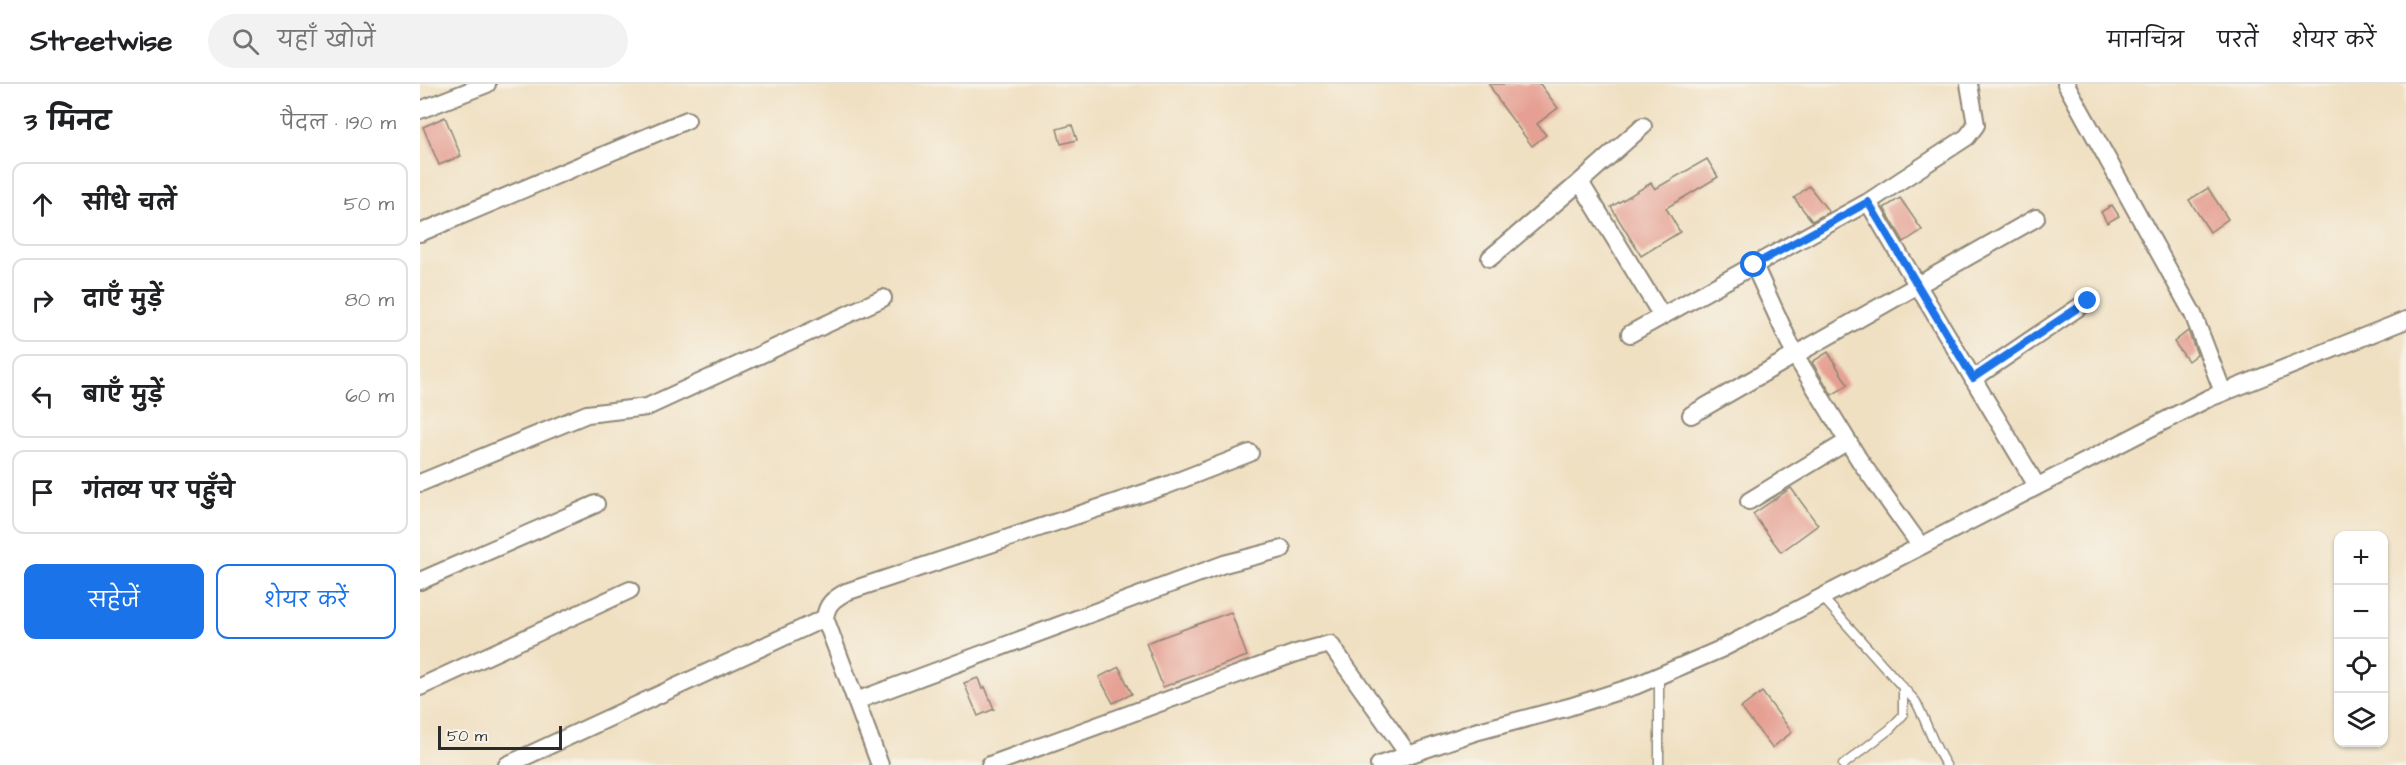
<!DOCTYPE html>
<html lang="hi">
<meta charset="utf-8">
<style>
:root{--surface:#fff;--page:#f2f2f2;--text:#202124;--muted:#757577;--line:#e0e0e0;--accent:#1a73e8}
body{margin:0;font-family:"Architects Daughter","Playpen Sans Deva",sans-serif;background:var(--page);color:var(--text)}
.controls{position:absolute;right:18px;bottom:18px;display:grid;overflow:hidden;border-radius:12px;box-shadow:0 2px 4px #0004}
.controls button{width:54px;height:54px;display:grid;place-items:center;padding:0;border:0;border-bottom:2px solid var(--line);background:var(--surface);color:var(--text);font:30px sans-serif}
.scale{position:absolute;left:18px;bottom:15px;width:124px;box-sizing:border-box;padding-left:6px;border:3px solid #2b2b2b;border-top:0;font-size:16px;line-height:21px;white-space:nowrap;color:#2b2b2b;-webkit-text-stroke:4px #f7f3e8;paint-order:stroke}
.stop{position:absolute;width:18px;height:18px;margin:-14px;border:4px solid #1a73e8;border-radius:50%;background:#fff}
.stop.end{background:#1a73e8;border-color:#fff;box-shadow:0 2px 6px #0008}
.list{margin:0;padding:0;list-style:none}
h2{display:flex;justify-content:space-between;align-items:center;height:78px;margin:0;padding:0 24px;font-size:26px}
h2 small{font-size:20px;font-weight:400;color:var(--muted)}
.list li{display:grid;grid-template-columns:39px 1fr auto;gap:18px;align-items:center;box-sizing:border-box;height:84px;margin:0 12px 12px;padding:0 12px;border:2px solid var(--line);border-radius:12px}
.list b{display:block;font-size:22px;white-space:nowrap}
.list em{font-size:20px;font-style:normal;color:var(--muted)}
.actions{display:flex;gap:12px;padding:18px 24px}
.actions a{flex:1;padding:14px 0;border:2px solid var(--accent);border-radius:12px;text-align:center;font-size:21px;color:var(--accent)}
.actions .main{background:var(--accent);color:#fff}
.icon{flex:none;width:33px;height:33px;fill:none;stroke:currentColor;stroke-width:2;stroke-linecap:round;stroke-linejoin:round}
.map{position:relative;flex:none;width:1986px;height:681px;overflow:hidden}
header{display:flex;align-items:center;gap:36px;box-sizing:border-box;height:84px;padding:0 30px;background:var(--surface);border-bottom:2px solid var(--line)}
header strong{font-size:28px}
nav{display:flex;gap:33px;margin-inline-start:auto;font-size:21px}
.search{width:420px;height:54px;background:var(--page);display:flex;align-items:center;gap:15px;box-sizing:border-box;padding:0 21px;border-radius:33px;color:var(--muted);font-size:22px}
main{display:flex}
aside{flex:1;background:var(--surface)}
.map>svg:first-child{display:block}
.building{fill:#e5a093}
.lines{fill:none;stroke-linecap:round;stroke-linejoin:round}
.lane-casing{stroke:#8e8676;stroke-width:11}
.street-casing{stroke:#8e8676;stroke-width:20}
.lane{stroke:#fff;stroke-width:8}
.street{stroke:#fff;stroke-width:16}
.route{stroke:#1a73e8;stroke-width:8}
</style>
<header>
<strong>Streetwise</strong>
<div class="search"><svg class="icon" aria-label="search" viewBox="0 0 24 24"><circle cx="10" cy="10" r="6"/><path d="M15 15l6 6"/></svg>यहाँ खोजें</div>
<nav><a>मानचित्र</a><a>परतें</a><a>शेयर करें</a></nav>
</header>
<main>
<aside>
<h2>3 मिनट<small>पैदल · 190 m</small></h2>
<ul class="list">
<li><svg class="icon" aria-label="ahead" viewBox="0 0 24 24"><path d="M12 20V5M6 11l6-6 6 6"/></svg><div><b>सीधे चलें</b></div><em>50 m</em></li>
<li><svg class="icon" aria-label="right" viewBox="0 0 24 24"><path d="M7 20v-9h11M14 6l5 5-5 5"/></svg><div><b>दाएँ मुड़ें</b></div><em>80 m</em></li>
<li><svg class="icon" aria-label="left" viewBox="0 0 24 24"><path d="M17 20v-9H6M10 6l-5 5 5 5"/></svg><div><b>बाएँ मुड़ें</b></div><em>60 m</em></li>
<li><svg class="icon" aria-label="arrive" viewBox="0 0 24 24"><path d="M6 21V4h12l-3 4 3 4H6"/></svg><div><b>गंतव्य पर पहुँचे</b></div></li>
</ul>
<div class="actions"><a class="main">सहेजें</a><a>शेयर करें</a></div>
</aside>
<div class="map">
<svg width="1986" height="681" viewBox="0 0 1986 681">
<rect width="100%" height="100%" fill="#f7f3e8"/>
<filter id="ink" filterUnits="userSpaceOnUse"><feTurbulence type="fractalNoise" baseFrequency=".0167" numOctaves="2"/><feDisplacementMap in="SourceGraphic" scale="12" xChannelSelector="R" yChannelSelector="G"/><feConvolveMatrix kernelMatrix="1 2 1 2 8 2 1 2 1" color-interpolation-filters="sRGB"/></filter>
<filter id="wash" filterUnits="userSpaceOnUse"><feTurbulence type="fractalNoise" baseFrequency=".008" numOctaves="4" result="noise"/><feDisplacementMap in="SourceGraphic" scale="24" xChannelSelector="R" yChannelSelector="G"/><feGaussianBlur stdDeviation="1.35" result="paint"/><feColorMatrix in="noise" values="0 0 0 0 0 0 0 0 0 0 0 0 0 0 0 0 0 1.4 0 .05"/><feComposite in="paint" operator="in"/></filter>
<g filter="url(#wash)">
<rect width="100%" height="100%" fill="#f0e0c2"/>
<g id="blocks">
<!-- building -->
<path class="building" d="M1069 0H1120L1138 24 1117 40 1126 51 1112 62 1080 19Z
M25 33 41 72 19 81 3 43Z
M652 41 657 56 641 60 637 45Z
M1287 75 1298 93 1246 124 1260 148 1221 172 1191 123 1231 99 1235 105Z
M1389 102 1409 128 1392 137 1374 114Z
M1788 104 1808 135 1790 148 1769 116Z
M1480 114 1502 146 1484 158 1464 124Z
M1692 121 1699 132 1687 139 1681 128Z
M1768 247 1777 270 1768 277 1754 258Z
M1408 268 1428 301 1412 311 1392 278Z
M1371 404 1398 441 1361 468 1333 430Z
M811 528 827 572 743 603 726 559Z
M699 583 712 610 693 619 679 593Z
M558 594 562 605 565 603 574 625 558 632 544 599Z
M1342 608 1372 648 1352 664 1321 624Z"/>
</g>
</g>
<g filter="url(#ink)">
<use href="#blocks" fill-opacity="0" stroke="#8e8676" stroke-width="1.5"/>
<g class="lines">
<!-- lane casing -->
<g class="lane-casing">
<path id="lane" d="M1402 513 1496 618C1507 639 1513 661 1526 681
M1239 681V591
M1423 681 1470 645 1483 631V603"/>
</g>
<!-- street casing -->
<g class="street-casing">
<path id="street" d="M1646 0 1773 230 1803 308
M0 26 67 0
M1160 98 1223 42
M1448 118 1547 53 1556 41 1549 0
M0 149 267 36
M1070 174 1160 98 1242 232
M1210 250 1448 118 1617 402
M1553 295 1668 217
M1271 331 1375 271 1334 181
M0 399 167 330 227 323 463 214
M1329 417 1428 357
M1500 461 1440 377 1375 271 1616 134
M0 497 176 420
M0 603 210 506
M436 617 804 480 862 465
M87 681 405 534
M460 681 405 534C407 519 414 515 426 508L745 402 830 369
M570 681 876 569 910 560 988 670
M959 681 1055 648 1149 623 1215 602 1301 565 1787 315 1986 236"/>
</g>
<!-- lane -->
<use href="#lane" class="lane"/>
<!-- street -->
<use href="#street" class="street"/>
</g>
</g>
<g class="lines" filter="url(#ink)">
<!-- route -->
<path class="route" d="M1334 181 1448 118 1553 294 1668 217"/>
</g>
</svg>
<div class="controls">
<button>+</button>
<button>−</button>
<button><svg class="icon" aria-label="locate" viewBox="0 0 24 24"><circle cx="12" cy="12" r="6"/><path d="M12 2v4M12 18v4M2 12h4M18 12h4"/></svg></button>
<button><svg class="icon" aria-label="layers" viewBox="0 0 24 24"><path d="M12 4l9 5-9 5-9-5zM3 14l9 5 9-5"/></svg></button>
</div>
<div class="scale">50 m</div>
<div class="stop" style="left:1334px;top:181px"></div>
<div class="stop end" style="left:1668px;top:217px"></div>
</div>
</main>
